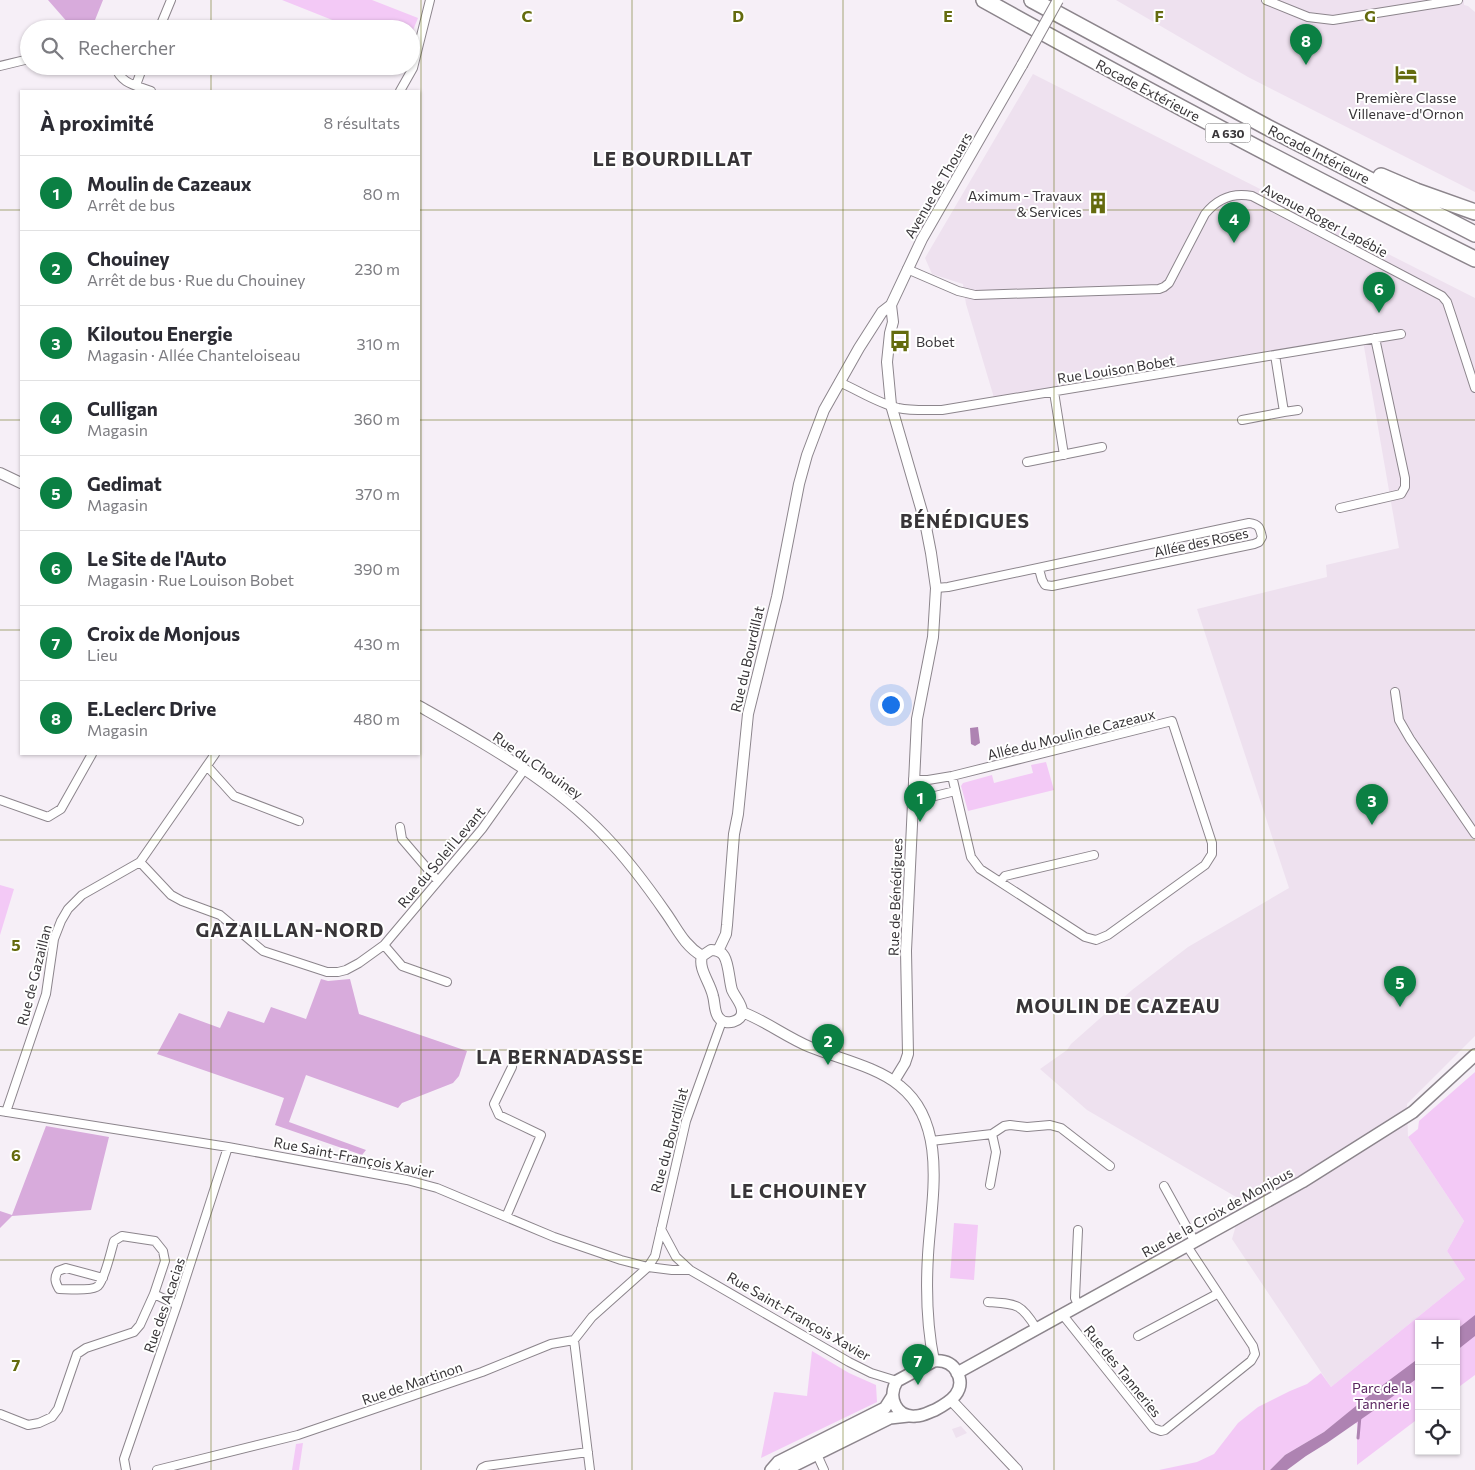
<!DOCTYPE html>
<html lang="fr">
<meta charset="utf-8">
<style>
:root{--surface:#fff;--page:#f7f7f7;--text:#2b2b33;--muted:#7c7c81;--line:#e1e1e2;--accent:#0b8043}
body{margin:0;font-family:Commissioner,sans-serif;background:var(--page);color:var(--text)}
.controls{position:absolute;right:15px;bottom:15px;display:grid;overflow:hidden;border-radius:0px;box-shadow:0 1px 4px #0004}
.controls button{width:45px;height:45px;display:grid;place-items:center;padding:0;border:0;border-bottom:1px solid var(--line);background:var(--surface);color:var(--text);font:25px sans-serif}
.you{position:absolute;left:890px;top:704px;width:18px;height:18px;margin:-12px;border:4px solid #fff;border-radius:50%;background:#1a73e8;box-shadow:0 0 0 8px #1a73e833}
.badge{display:grid;place-items:center;width:32px;height:32px;border-radius:50%;background:var(--accent);color:#fff;font-size:16px;font-weight:700}
.pin{position:absolute;translate:-50% -41px;filter:drop-shadow(0 1px 2px #0008)}
.pin::after{content:'';position:absolute;top:26px;width:18px;height:15px;background:inherit;clip-path:polygon(0 0,100% 0,50% 100%)}
.list{margin:0;padding:0;list-style:none}
h2{display:flex;justify-content:space-between;align-items:center;height:65px;margin:0;padding:0 20px;font-size:21px}
h2 small{font-size:16px;font-weight:400;color:var(--muted)}
.list li{display:grid;grid-template-columns:32px 1fr auto;gap:15px;align-items:center;box-sizing:border-box;height:75px;padding:0 20px;border-top:1px solid var(--line)}
.list b{display:block;font-size:19px;white-space:nowrap}
.list p{margin:0;font-size:16px;white-space:nowrap;color:var(--muted)}
.list em{font-size:16px;font-style:normal;color:var(--muted)}
.icon{flex:none;width:28px;height:28px;fill:none;stroke:currentColor;stroke-width:2;stroke-linecap:round;stroke-linejoin:round}
.map{position:relative;flex:none;width:1475px;height:1470px;overflow:hidden}
.search{position:absolute;background:var(--surface);box-shadow:0 1px 4px #0004;left:20px;top:20px;width:400px;height:55px;display:flex;align-items:center;gap:12px;box-sizing:border-box;padding:0 18px;border-radius:28px;color:var(--muted);font-size:19px}
.panel{position:absolute;background:var(--surface);box-shadow:0 1px 4px #0004;left:20px;top:90px;width:400px;height:665px;border-radius:0px}
.map>svg:first-child{display:block}
.built{fill:#eee1ef}
.green{fill:#f3c9f6}
.forest{fill:#d8abdc}
.water{fill:#ae83b2}
.lines{fill:none;stroke-linecap:round;stroke-linejoin:round}
.stream{stroke:#ae83b2;stroke-width:3}
.minor-casing{stroke:#8c858c;stroke-width:10}
.tertiary-casing{stroke:#8c858c;stroke-width:12}
.secondary-casing{stroke:#8c858c;stroke-width:14}
.motorway-casing{stroke:#8c858c;stroke-width:18}
.minor{stroke:#fff;stroke-width:8}
.tertiary{stroke:#fff;stroke-width:10}
.secondary{stroke:#fff;stroke-width:11}
.motorway{stroke:#fff;stroke-width:15}
.tertiary-bridge-casing{stroke:#8c858c;stroke-width:12;stroke-linecap:butt}
.tertiary-bridge{stroke:#fff;stroke-width:10}
.grid{fill:none;stroke:#646b0e;stroke-width:1;stroke-opacity:0.55}
.labels{text-anchor:middle;dominant-baseline:central;stroke-width:4;stroke-linejoin:round;paint-order:stroke}
.shield{fill:#fff;stroke:#747274;stroke-width:1}
.shield-label{font-size:12px;font-weight:bold;fill:#383538}
.street-label{font-size:14px;fill:#383538;stroke:#fff}
.poi-label{font-size:14px;fill:#383538;stroke:#fff}
.park-label{font-size:14px;fill:#5a2560;stroke:#fff}
.district-label{font-size:19px;font-weight:bold;letter-spacing:1px;fill:#383538;stroke:#fff}
.grid-label{font-size:16px;text-anchor:middle;font-weight:bold;fill:#646b0e;stroke:#fff;stroke-width:4;stroke-linejoin:round;paint-order:stroke}
</style>
<div class="map">
<svg width="1475" height="1470" viewBox="0 0 1475 1470">
<rect width="100%" height="100%" fill="#f6eff7"/>
<!-- built -->
<path class="built" d="M1116 0H1464V5L1468 6 1475 12V192L1248 77Z
M1033 74 1475 298V1036L1407 1104 1408 1137 1464 1221 1447 1251 1465 1279 1331 1387 1232 1239 1243 1201 1087 1110 1040 1069 1067 1050 1071 1044 1132 990 1188 947 1289 888 1197 609 1327 577 1326 565 1399 548 1363 341 995 401 966 304 963 284 932 274 925 258Z
M961 1426 967 1433 956 1438 952 1429Z"/>
<!-- green -->
<path class="green" d="M282 0H372L418 18 411 35V29H355Z
M1046 762 1054 790 968 811 961 786 963 783 992 775 994 783 1033 773 1031 765Z
M0 885 14 889 0 935Z
M1475 1072V1375L1456 1389V1324H1419V1418L1357 1465V1424L1348 1413 1324 1432 1285 1455 1270 1470H1159L1197 1462 1214 1454 1238 1423 1258 1407 1290 1391 1307 1384 1321 1373 1331 1387 1465 1279 1447 1251 1464 1221 1408 1137 1418 1129 1419 1121Z
M954 1223 978 1225 974 1280 950 1278Z
M812 1351 849 1373 876 1385 877 1402 761 1458 774 1392 807 1396Z
M303 1443 299 1470H292L296 1444Z"/>
<!-- forest -->
<path class="forest" d="M48 0H103L93 25 69 24Z
M321 979 328 981 350 979 359 1014 467 1051 459 1076 453 1083 402 1103 398 1108 306 1075 289 1122 366 1150 362 1155 275 1125 284 1098 157 1054 179 1013 220 1028 228 1011 264 1023 271 1007 306 1019Z
M46 1126 109 1137 91 1210 12 1216 0 1228V1211L12 1215Z"/>
<!-- water -->
<path class="water" d="M978 727 980 743 975 746 971 744 970 728Z
M1475 1315V1336L1456 1351V1330Z
M1419 1358V1377L1415 1380 1373 1411 1327 1443 1306 1456 1287 1470H1270L1285 1455 1324 1432 1372 1393Z"/>
<g class="lines">
<!-- stream -->
<path class="stream" d="M1358 1438 1360 1416"/>
<!-- minor casing -->
<g class="minor-casing">
<path id="minor" d="M1266 0 1308 17 1333 20 1458 0
M159 29 171 0
M0 66 29 59
M115 66C121 84 135 85 151 91
M136 85 143 66
M400 91 413 68 430 0
M907 269 958 291 975 295 1159 289 1164 287 1169 283 1205 214C1217 199 1232 192 1252 196L1442 296 1447 302 1452 317 1475 388
M839 382C858 390 877 403 898 408 912 411 927 410 942 410L1401 334
M1054 392 1064 455
M1284 412 1298 410
M1242 420 1284 412 1275 355
M1027 462 1102 447
M1340 508 1401 494 1405 487V478L1375 338
M936 588 948 587 1249 523C1259 524 1260 528 1262 537L1259 542 1254 544 1052 586 1045 585 1042 580 1039 569
M1395 692 1399 720 1410 739 1475 834
M207 766 234 796 299 821
M913 780H928L952 776 1172 721 1212 843V854L1205 865 1108 935 1096 940 1085 937 980 869 971 857 952 776
M0 800 48 817 61 809 92 754
M913 804 923 799 955 791
M400 827 402 839 438 881
M140 862 171 895 182 901 220 915 263 951 327 972H338L346 970 359 963 384 945 482 829 524 770
M1000 882 1005 876 1094 855
M384 945 402 966 447 982
M0 1111 228 1147 407 1180 437 1188 554 1237 621 1260 648 1267 672 1270H690L849 1362 871 1373 897 1381
M6 1112 46 994 54 939 61 921 68 909 82 895 140 862 215 754
M931 1141 992 1134 1004 1126 1010 1125 1027 1127 1050 1125 1061 1128 1110 1166
M990 1185 996 1152 992 1134
M1164 1186 1195 1242
M506 1217 541 1135 499 1115 494 1104 512 1067
M661 1229 676 1257 690 1270
M1078 1230 1075 1298 1078 1305
M154 1294 177 1305
M988 1302C1016 1304 1021 1303 1036 1328
M1062 1314 1153 1428 1161 1431 1165 1430 1251 1361 1255 1354 1253 1346 1187 1246
M1138 1336 1217 1294
M574 1340 590 1470
M0 1414 28 1425 39 1423 52 1417 58 1409 77 1354 86 1348 134 1332 140 1325 154 1294 165 1261 163 1251 155 1241 122 1236 114 1241C111 1251 105 1279 98 1286 93 1291 67 1289 59 1289 55 1282 54 1278 58 1271L66 1268 103 1278
M815 1450 824 1470
M126 1470 124 1459 177 1305 228 1147
M157 1470 298 1435 482 1372 551 1344 574 1340 592 1317 648 1267 655 1256 686 1121 722 1021
M481 1470 482 1468 486 1466 588 1452"/>
</g>
<!-- tertiary casing -->
<g class="tertiary-casing">
<path id="tertiary" d="M891 305 893 322 890 333 887 362 891 405 925 522 931 553 936 588 933 637 917 719 906 951 908 1054 905 1063 894 1081
M0 473 21 483
M419 706C484 743 553 781 605 836 627 859 648 887 666 913 678 930 684 945 702 956
M711 950C716 950 721 951 724 956 729 964 729 980 732 990 735 997 742 1004 742 1011 743 1022 725 1026 719 1018 714 1013 715 1002 713 996 710 982 698 969 702 956Z
M718 951 726 934 727 925 734 834 738 814 748 714 777 597 799 484 807 455 824 410 859 348 882 312 891 305 922 239 1022 65
M742 1012C766 1021 786 1037 810 1047 837 1058 878 1067 900 1086 949 1125 931 1201 928 1255 926 1289 927 1327 934 1361
M951 1400 1017 1470"/>
</g>
<!-- secondary casing -->
<g class="secondary-casing">
<path id="secondary" d="M934 1361C944 1360 952 1363 957 1372 967 1391 950 1402 935 1410 929 1412 923 1416 916 1416 896 1418 887 1397 897 1381Z
M957 1373 1302 1182 1413 1112 1475 1055
M771 1470 778 1462 885 1408 892 1397
M785 1470 890 1418 908 1416"/>
</g>
<!-- motorway casing -->
<g class="motorway-casing">
<path id="motorway" d="M984 0C1146 90 1309 177 1475 259
M1032 0 1265 126 1475 234
M1381 176 1416 191 1475 212"/>
</g>
<!-- minor -->
<use href="#minor" class="minor"/>
<!-- tertiary -->
<use href="#tertiary" class="tertiary"/>
<!-- secondary -->
<use href="#secondary" class="secondary"/>
<!-- motorway -->
<use href="#motorway" class="motorway"/>
<!-- tertiary-bridge casing -->
<g class="tertiary-bridge-casing">
<path id="tertiary-bridge" d="M1022 65 1058 0"/>
</g>
<!-- tertiary-bridge -->
<use href="#tertiary-bridge" class="tertiary-bridge"/>
</g>
<!-- grid -->
<path class="grid" d="M211 0V29M421 0V1470M632 0V1470M843 0V1470M1054 0V1470M1264 0V1470M211 66V91M0 210H21M419 210H1475M0 420H21M419 420H1475M0 630H21M419 630H1475M211 754V1470M0 840H1475M0 1050H1475M0 1260H1475"/>
<!-- icons -->
<defs>
<g id="hotel-bare" transform="scale(1.725)"><path d="M-6-4.5h1.5V1H6V5H4.5V3h-9V5H-6ZM-4 0a1.8 1.8 0 1 1 3.6 0ZM.5 0V-2.5h3Q6-2.5 6 0Z" fill="#646b0e" stroke="#fff" stroke-width="2.5" paint-order="stroke"/></g>
<g id="building-bare" transform="scale(1.725)"><path d="M-4-6H4V6H1V3H-1V6H-4ZM-2.5-4.3h1.7v1.8h-1.7ZM.8-4.3h1.7v1.8H.8ZM-2.5-1h1.7V.8h-1.7ZM.8-1h1.7V.8H.8Z" fill="#646b0e" stroke="#fff" stroke-width="2.5" paint-order="stroke"/></g>
<g id="bus-bare" transform="scale(1.725)"><path d="M-5-6H5V4H4V6H2V4H-2V6H-4V4H-5ZM-3.5-4V0h7V-4ZM-3.5 1.2v1.5H-2V1.2ZM2 1.2v1.5H3.5V1.2Z" fill="#646b0e" stroke="#fff" stroke-width="2.5" paint-order="stroke"/></g>
</defs>
<g fill-rule="evenodd">
<use href="#hotel-bare" x="1406" y="74"/>
<use href="#building-bare" x="1098" y="203"/>
<use href="#bus-bare" x="900" y="341"/>
</g>
<g class="labels">
<!-- shield labels -->
<rect class="shield" x="1205.5" y="123.5" width="45" height="19" rx="4"/>
<g class="shield-label">
<text x="1228" y="133">A 630</text>
</g>
<!-- street labels -->
<g class="street-label">
<text transform="translate(1148 90) rotate(28)">Rocade Extérieure</text>
<text transform="translate(1319 154) rotate(27)">Rocade Intérieure</text>
<text transform="translate(938 185) rotate(-60)">Avenue de Thouars</text>
<text transform="translate(1325 220) rotate(28)">Avenue Roger Lapébie</text>
<text transform="translate(1116 369) rotate(-9)">Rue Louison Bobet</text>
<text transform="translate(1201 542) rotate(-12)">Allée des Roses</text>
<text transform="translate(747 659) rotate(-77)">Rue du Bourdillat</text>
<text transform="translate(1071 734) rotate(-14)">Allée du Moulin de Cazeaux</text>
<text transform="translate(538 765) rotate(35)">Rue du Chouiney</text>
<text transform="translate(441 857) rotate(-50)">Rue du Soleil Levant</text>
<text transform="translate(895 897) rotate(-88)">Rue de Bénédigues</text>
<text transform="translate(34 975) rotate(-76)">Rue de Gazaillan</text>
<text transform="translate(669 1140) rotate(-75)">Rue du Bourdillat</text>
<text transform="translate(354 1157) rotate(11)">Rue Saint-François Xavier</text>
<text transform="translate(1217 1212) rotate(-29)">Rue de la Croix de Monjous</text>
<text transform="translate(164 1305) rotate(-71)">Rue des Acacias</text>
<text transform="translate(799 1316) rotate(30)">Rue Saint-François Xavier</text>
<text transform="translate(1123 1371) rotate(51)">Rue des Tanneries</text>
<text transform="translate(412 1383) rotate(-19)">Rue de Martinon</text>
</g>
<!-- poi labels -->
<g class="poi-label">
<text x="1406" y="97">Première Classe<tspan x="1406" dy="16">Villenave-d'Ornon</tspan></text>
<text x="1082" y="195" text-anchor="end">Aximum - Travaux<tspan x="1082" dy="16">&amp; Services</tspan></text>
<text x="916" y="341" text-anchor="start">Bobet</text>
</g>
<!-- park labels -->
<g class="park-label">
<text x="1382" y="1387">Parc de la<tspan x="1382" dy="16">Tannerie</tspan></text>
</g>
<!-- district labels -->
<g class="district-label">
<text x="673" y="158">LE BOURDILLAT</text>
<text x="965" y="520">BÉNÉDIGUES</text>
<text x="290" y="929">GAZAILLAN-NORD</text>
<text x="1118" y="1005">MOULIN DE CAZEAU</text>
<text x="560" y="1056">LA BERNADASSE</text>
<text x="799" y="1190">LE CHOUINEY</text>
</g>
</g>
<g class="grid-label">
<text x="527" y="22">C</text>
<text x="738" y="22">D</text>
<text x="948" y="22">E</text>
<text x="1159" y="22">F</text>
<text x="1370" y="22">G</text>
<text x="16" y="951">5</text>
<text x="16" y="1161">6</text>
<text x="16" y="1371">7</text>
</g>
</svg>
<div class="controls">
<button>+</button>
<button>−</button>
<button><svg class="icon" aria-label="locate" viewBox="0 0 24 24"><circle cx="12" cy="12" r="6"/><path d="M12 2v4M12 18v4M2 12h4M18 12h4"/></svg></button>
</div>
<div class="you"></div>
<div class="pin badge" style="left:920px;top:822px">1</div>
<div class="pin badge" style="left:828px;top:1065px">2</div>
<div class="pin badge" style="left:1372px;top:825px">3</div>
<div class="pin badge" style="left:1234px;top:243px">4</div>
<div class="pin badge" style="left:1400px;top:1007px">5</div>
<div class="pin badge" style="left:1379px;top:313px">6</div>
<div class="pin badge" style="left:918px;top:1385px">7</div>
<div class="pin badge" style="left:1306px;top:65px">8</div>
<div class="search"><svg class="icon" aria-label="search" viewBox="0 0 24 24"><circle cx="10" cy="10" r="6"/><path d="M15 15l6 6"/></svg>Rechercher</div>
<section class="panel">
<h2>À proximité<small>8 résultats</small></h2>
<ul class="list">
<li><span class="badge">1</span><div><b>Moulin de Cazeaux</b><p>Arrêt de bus</p></div><em>80 m</em></li>
<li><span class="badge">2</span><div><b>Chouiney</b><p>Arrêt de bus · Rue du Chouiney</p></div><em>230 m</em></li>
<li><span class="badge">3</span><div><b>Kiloutou Energie</b><p>Magasin · Allée Chanteloiseau</p></div><em>310 m</em></li>
<li><span class="badge">4</span><div><b>Culligan</b><p>Magasin</p></div><em>360 m</em></li>
<li><span class="badge">5</span><div><b>Gedimat</b><p>Magasin</p></div><em>370 m</em></li>
<li><span class="badge">6</span><div><b>Le Site de l'Auto</b><p>Magasin · Rue Louison Bobet</p></div><em>390 m</em></li>
<li><span class="badge">7</span><div><b>Croix de Monjous</b><p>Lieu</p></div><em>430 m</em></li>
<li><span class="badge">8</span><div><b>E.Leclerc Drive</b><p>Magasin</p></div><em>480 m</em></li>
</ul>
</section>
</div>
